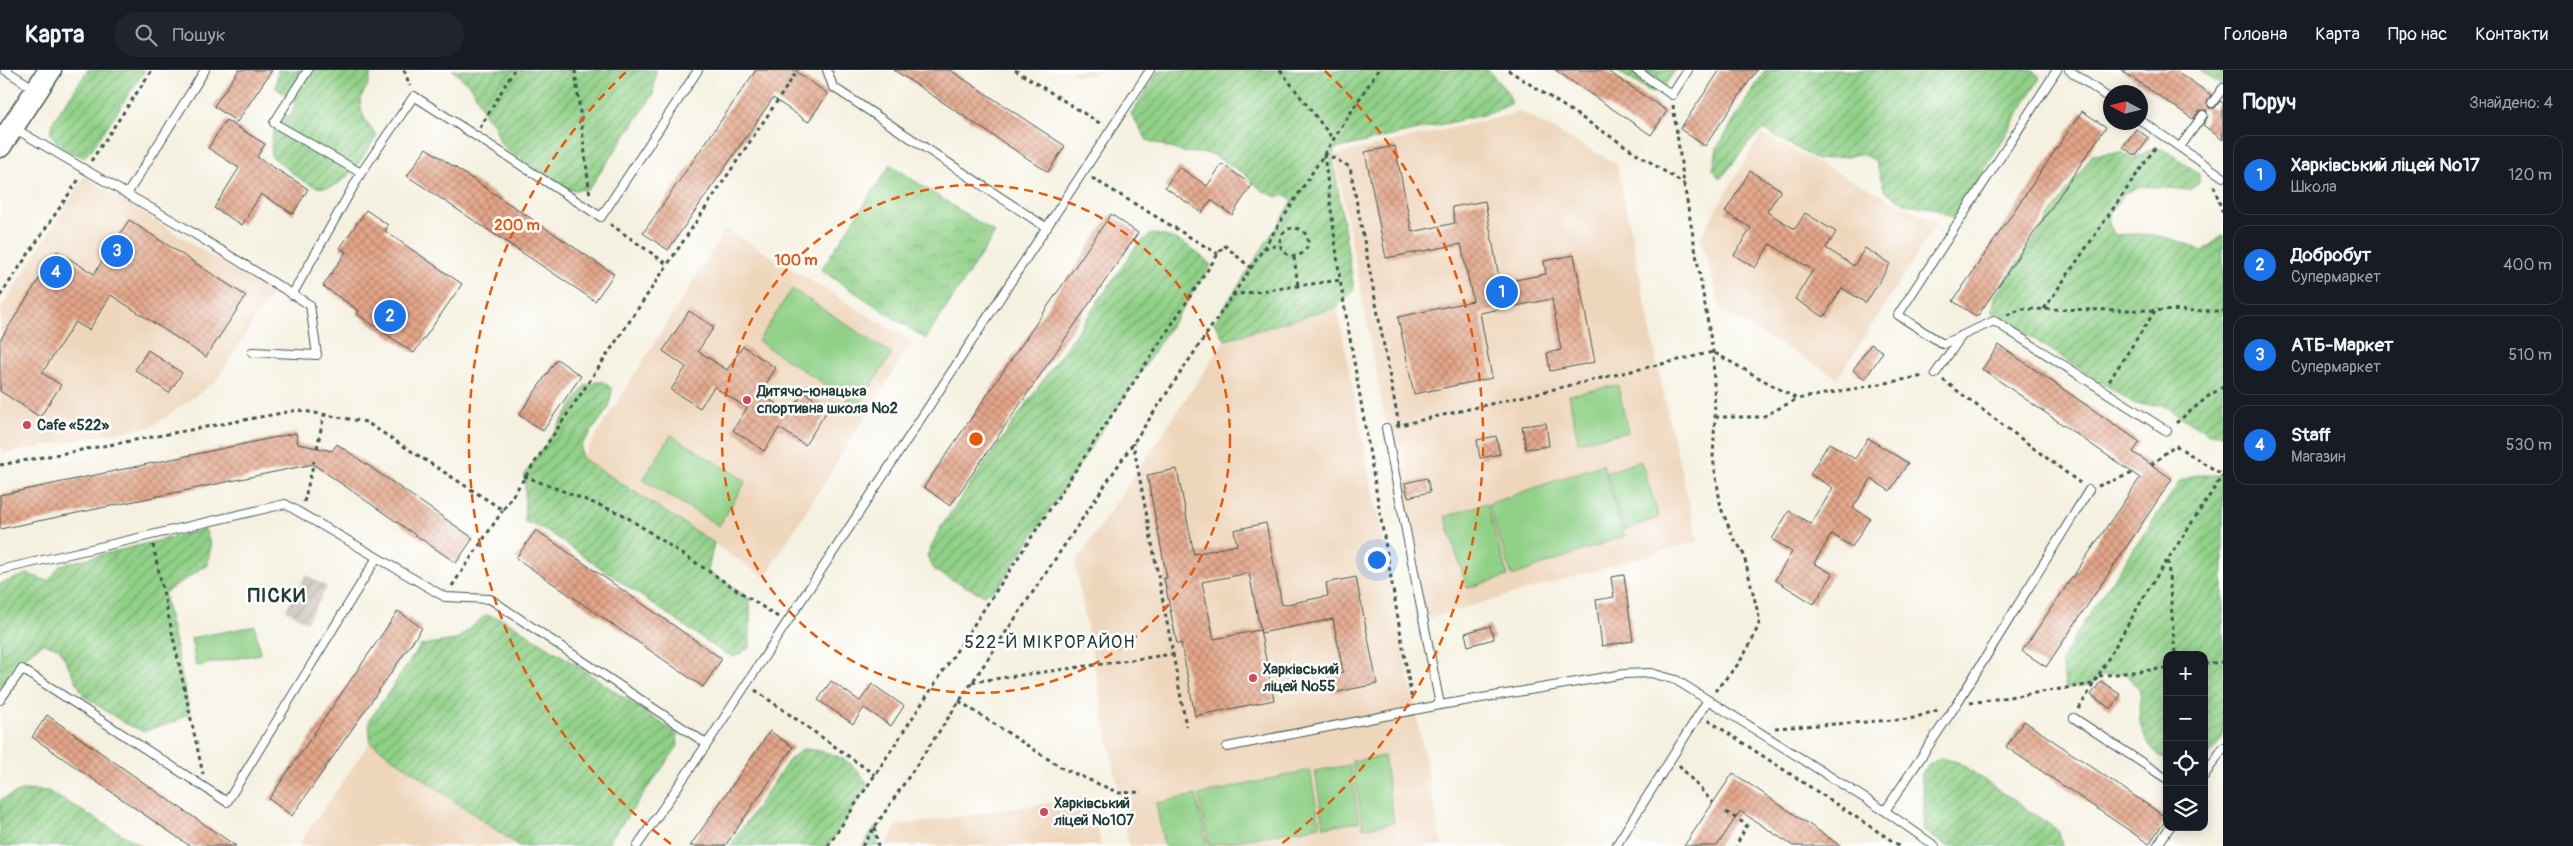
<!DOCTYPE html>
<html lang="uk">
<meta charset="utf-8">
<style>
:root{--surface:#171b24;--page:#20242c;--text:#f1f3f6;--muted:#9ea1a6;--line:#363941;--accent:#1a73e8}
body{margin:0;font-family:Pangolin,sans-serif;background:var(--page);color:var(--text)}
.controls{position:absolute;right:15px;bottom:15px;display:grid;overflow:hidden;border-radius:10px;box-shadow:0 2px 12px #0003}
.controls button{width:45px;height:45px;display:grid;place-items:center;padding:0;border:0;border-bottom:1px solid var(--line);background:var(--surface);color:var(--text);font:25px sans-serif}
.compass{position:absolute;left:2103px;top:15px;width:45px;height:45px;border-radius:50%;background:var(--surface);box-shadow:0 2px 12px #0003;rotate:277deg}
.you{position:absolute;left:1376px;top:489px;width:18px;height:18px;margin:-12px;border:4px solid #fff;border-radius:50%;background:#1a73e8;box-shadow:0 0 0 8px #1a73e833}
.badge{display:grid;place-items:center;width:32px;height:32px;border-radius:50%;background:var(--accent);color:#fff;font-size:16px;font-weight:700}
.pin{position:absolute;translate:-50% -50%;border:2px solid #fff;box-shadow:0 1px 5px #0006}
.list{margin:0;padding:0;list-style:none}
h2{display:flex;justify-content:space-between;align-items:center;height:65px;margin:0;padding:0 20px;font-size:21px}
h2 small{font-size:16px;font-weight:400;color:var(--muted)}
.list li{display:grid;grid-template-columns:32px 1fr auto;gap:15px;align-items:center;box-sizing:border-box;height:80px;margin:0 10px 10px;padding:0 10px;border:1px solid var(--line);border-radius:15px}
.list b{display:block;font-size:19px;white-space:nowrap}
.list p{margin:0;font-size:16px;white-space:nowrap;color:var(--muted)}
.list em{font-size:16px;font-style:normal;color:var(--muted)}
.icon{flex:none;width:28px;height:28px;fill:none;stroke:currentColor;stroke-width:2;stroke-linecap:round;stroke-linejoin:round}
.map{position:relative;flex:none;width:2223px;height:776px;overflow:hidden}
header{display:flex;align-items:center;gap:30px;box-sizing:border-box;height:70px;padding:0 25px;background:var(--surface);border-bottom:1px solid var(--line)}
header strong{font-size:24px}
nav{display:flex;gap:28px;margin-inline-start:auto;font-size:18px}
.search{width:350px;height:45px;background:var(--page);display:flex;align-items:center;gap:12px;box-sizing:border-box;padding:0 18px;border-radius:28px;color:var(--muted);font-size:19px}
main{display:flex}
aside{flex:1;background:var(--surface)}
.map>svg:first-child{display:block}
.built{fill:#eed6bb}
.industrial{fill:url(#industrial-furrows)}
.park{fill:url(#park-crowns);stroke:#58865e}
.garden{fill:url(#garden-furrows);stroke:#58865e}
.pitch{fill:#90d087;stroke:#58865e}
.building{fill:url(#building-cross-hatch)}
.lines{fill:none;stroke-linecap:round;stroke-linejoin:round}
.lane-casing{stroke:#3f584e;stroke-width:10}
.primary-casing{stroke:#3f584e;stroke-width:25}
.path{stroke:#3f584e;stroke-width:3;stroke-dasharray:4 4;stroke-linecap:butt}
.lane{stroke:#fff;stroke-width:8}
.primary{stroke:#fff;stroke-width:22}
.ring{fill:none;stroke:#e8590c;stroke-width:2.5;stroke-dasharray:9 6}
.poi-dot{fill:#d1495b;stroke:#fff;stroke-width:2}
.labels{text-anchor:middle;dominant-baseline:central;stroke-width:5;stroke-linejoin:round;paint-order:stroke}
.poi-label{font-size:15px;font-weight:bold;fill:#1f3d34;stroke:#fff;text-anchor:start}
.quarter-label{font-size:18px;letter-spacing:1px;fill:#1f3d34;stroke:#fff}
.district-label{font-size:20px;font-weight:bold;letter-spacing:1px;fill:#1f3d34;stroke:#fff}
.centre{fill:#e8590c;stroke:#fff;stroke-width:2.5}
.ring-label{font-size:15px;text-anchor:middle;font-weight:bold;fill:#e8590c;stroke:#fff;stroke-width:5;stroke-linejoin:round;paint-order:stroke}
</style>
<header>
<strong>Карта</strong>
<div class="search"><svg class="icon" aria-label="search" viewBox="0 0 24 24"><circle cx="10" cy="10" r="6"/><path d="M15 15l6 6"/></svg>Пошук</div>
<nav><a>Головна</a><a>Карта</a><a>Про нас</a><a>Контакти</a></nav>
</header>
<main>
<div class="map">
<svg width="2223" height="776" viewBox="0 0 2223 776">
<defs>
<pattern id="industrial-furrows" width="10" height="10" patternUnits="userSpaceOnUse" patternTransform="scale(1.25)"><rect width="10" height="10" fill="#ccc2b9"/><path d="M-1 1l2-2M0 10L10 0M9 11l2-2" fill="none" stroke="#a59f97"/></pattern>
<pattern id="park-crowns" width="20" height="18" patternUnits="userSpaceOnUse" patternTransform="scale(1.25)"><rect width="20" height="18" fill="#90d087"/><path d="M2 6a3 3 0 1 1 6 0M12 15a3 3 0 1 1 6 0" fill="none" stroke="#75aa6f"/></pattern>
<pattern id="garden-furrows" width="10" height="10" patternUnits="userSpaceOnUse" patternTransform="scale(1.25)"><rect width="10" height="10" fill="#90d087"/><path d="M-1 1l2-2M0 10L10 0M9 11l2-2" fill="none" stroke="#75aa6f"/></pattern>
<pattern id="building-cross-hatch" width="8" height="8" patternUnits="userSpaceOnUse" patternTransform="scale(1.25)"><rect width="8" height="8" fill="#e4a689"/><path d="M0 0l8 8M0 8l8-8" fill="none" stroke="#b88871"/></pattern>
</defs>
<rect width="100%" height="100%" fill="#fff"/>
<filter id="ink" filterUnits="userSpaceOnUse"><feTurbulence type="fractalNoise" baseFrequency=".02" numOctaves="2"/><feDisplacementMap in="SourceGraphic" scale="10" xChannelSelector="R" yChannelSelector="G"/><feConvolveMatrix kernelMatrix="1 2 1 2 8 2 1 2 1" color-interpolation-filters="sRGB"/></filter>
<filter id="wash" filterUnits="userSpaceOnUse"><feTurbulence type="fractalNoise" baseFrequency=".0096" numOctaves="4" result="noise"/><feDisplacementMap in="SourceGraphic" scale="20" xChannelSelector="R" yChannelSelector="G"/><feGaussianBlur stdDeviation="1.12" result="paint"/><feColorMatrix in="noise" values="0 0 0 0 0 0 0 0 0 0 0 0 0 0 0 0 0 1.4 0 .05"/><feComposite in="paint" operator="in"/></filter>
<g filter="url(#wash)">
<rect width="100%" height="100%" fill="#f5f1e1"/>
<!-- built -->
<path class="built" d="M1069 0H1104L1092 5H1078Z
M1521 42 1617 94 1669 350 1698 471 1423 550 1335 85Z
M1761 64 1937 153 1838 308 1721 240 1700 167Z
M85 106 271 224 216 311 153 356 6 383 0 379V241Z
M726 159 912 272 765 507 582 388Z
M1337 237 1442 776H1129L1075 494 1225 270Z
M370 672 519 776H298Z
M1091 727 1101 776H885L897 756Z"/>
<!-- industrial -->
<path class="industrial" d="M306 505 327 517 307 552 286 540Z"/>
<!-- park -->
<path class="park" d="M890 95 995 163 926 269 821 200Z"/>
<!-- garden -->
<path class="garden" d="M88 0H145L92 79 84 87C68 82 58 77 50 62L54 50Z
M278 0H370C371 15 367 14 362 26 356 40 369 56 377 66 362 86 342 129 312 115 297 109 284 95 271 86 272 65 270 53 292 44L295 32 276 18Z
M452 0H656L653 25 589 119 569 120 509 82 500 72 494 54 486 47 472 17Z
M1159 0H1488L1509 24 1511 34 1491 43 1335 79 1333 88 1354 219 1337 237 1225 270 1214 253 1293 131 1286 125 1277 127 1261 120 1245 104 1211 84 1182 82 1147 70 1131 44Z
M1615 0H1675L1663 19 1651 22Z
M1765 0H2034L2040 8 1973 119 1953 148 1932 138 1906 134 1885 121 1875 90 1861 84 1817 90 1765 60C1751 65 1733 96 1720 109L1713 100 1717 78Z
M2200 0H2223V19L2216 11Z
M2155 77 2169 82 2199 104V113L2190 120 2141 116 2123 124 2108 147 2110 156 2115 165C2154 162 2168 166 2203 181L2223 164V364H2209L2162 335 2135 334 1992 242 1996 224 2092 85 2120 82 2134 89Z
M1152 164C1179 166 1191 177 1211 195L998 518 983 525 935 501 927 486 940 458 1138 174Z
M596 312H604L612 319 609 337 581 376 582 388 714 473 708 501 750 529V577L734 587 718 579 546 460 525 452C523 437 527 422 524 406L585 316Z
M2196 405H2223V667L2204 692V585H2167V691C2138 671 2138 652 2140 620L2126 603 2098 606 2093 614 2066 618 2061 593 2074 567 2180 411Z
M205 459 211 476 207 495 164 523 190 643 174 652 143 661 124 653 84 626 59 578 43 573 13 596 0 616V514L27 504 48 511 61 495Z
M486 545 504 549 581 598 677 664 678 676 606 776H519L370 672 369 651 421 575 456 570Z
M803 679C830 680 856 690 868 716L828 776H730L789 690Z
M1941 688 1958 692 2059 761 2062 776H1946L1923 760C1923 750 1925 739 1924 729 1922 706 1915 701 1941 688Z
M23 720 48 721 142 776H0V730Z
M875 757 878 776H862Z"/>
<!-- pitch -->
<path class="pitch" d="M792 219 892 284 858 336 758 271Z
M1618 315 1628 362 1578 372 1569 325Z
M671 365 746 411 719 456 643 410Z
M1641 391 1659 447 1624 460 1607 402Z
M1603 394 1624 466 1512 506 1488 434Z
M1486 433 1508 506 1467 518 1445 447Z
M255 556 260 584 196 596 191 568Z
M1384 686 1394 753 1363 758 1352 691Z
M1350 695 1359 752 1324 757 1315 701Z
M1310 700 1320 756 1209 776 1199 725Z
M1196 725 1207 776H1164L1156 733Z"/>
<g id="blocks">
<!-- building -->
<path class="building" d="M239 0H272L237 52 214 36Z
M756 0H794L828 24 808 52 773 28 668 180 643 163Z
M894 0H950L1065 76 1048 102Z
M1555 0H1606L1667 41 1651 65Z
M1720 0H1757L1705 76 1680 59Z
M2121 0H2175L2207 22 2211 25 2207 32 2209 38H2215L2220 31 2223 33V70L2203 55 2208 46 2206 40H2200L2193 49Z
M2082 41 2106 57 1977 247 1953 231Z
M226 50 265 74 257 87 308 119 293 144 261 124 242 155 214 138 239 98 208 78Z
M2136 59 2149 68 2136 86 2123 77Z
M1395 76 1412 162 1455 153 1452 137 1485 131 1500 213 1546 204 1544 191 1574 185 1595 292 1550 301 1547 283 1561 280 1552 229 1480 243 1492 308 1414 324 1398 247 1473 231 1461 174 1386 188 1365 82Z
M426 78 614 204 595 231 407 106Z
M1222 94 1252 115 1232 145 1211 130 1202 143 1165 117 1179 97 1207 116Z
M1750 101 1781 120 1767 142 1795 159 1805 143 1836 162 1826 178 1854 196 1865 178 1890 194 1866 233 1842 218 1824 247 1795 229 1813 200 1770 174 1755 198 1734 185 1751 158 1725 142Z
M366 140 388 155 385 161 462 214 414 283 357 244 359 241 323 216 346 182 340 178Z
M1111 144 1138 163 950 436 924 417Z
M129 150 246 226 206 287 111 225 89 260 75 252 42 303 61 315 40 347 0 321V270L57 181 94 204Z
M689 241 714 257 698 281 727 300 743 276 776 298 760 323 790 343 804 322 829 338 805 375 779 358 764 381 733 360 747 338 714 317 700 338 671 320 686 297 663 281Z
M1871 274 1883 282 1865 309 1853 300Z
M1999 275 2140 372 2133 382 2172 409 2046 597 2022 581 2140 408 1982 299Z
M148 280 182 303 169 323 135 300Z
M557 289 581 306 543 361 519 345Z
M1546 353 1549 376 1526 379 1522 356Z
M296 363 298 374 332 381 337 374 473 468 456 493 313 394 0 459V425Z
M1496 366 1500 384 1480 388 1477 370Z
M1868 368 1908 393 1890 421 1871 409 1853 438 1870 448 1852 477 1832 464 1814 493 1833 504 1814 534 1775 510 1792 482 1772 469 1789 441 1811 454 1833 418 1810 404 1829 373 1855 389Z
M1177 399 1194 484 1237 475 1234 460 1266 453 1282 535 1328 526 1326 513 1356 507 1377 614 1332 623 1328 605 1343 602 1333 549 1261 563 1249 503 1202 512 1214 569 1260 560 1274 630 1195 646 1181 573 1177 574 1164 508H1167L1147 405Z
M1427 408 1430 422 1408 427 1405 413Z
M536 460 722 589 703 617 516 488Z
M1624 505 1633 571 1602 576 1596 530 1614 527 1611 507Z
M398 541 422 558 292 746 269 729Z
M1490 556 1494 569 1468 576 1465 563Z
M831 611 860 631 872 614 904 636 891 656 864 638 853 654 818 630Z
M2101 611 2121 625 2111 639 2091 625Z
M47 645 160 724 236 776H190L32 667Z
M2024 651 2167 748 2149 774 2006 677Z
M770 661 793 677 725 776H690Z
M1733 703 1841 776H1793L1740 741 1717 776H1684Z"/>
</g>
</g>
<g filter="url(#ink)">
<use href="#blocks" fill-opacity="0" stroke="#3f584e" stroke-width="1"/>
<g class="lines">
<!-- lane casing -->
<g class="lane-casing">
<path id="lane" d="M5 0 35 19
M827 0 833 17 1047 158
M1636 0 1672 25 1688 0
M2057 0 1898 245 1943 274 1994 251 2167 361
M2069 0 2110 29
M2212 33 2223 18
M2140 50 2223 107
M14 58 180 155 310 235 317 285 252 282
M2180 77 2203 45
M361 103 414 26 601 147 698 0
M127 124 205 0
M292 225 361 103 274 53 308 0
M1935 304 1961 267
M1386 358 1440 635
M0 500 285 434 445 527 490 529 707 674 1150 0
M0 630 22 599 227 732 376 489
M2074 648 2167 709
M1227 677 1440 635 1624 604 1651 603 1676 610 1885 741 1935 776
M2204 706 2223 678
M1885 741 1956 635 2089 420
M637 776 707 674
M1616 776 1708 630
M2157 776 2170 757"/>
</g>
<!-- primary casing -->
<g class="primary-casing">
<path id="primary" d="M0 76 50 0"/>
</g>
<!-- path -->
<path class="path" d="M404 0 410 16
M575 0 590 126
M1015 0 1101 54
M1280 0 1333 69
M1508 0 1684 114
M1673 35 1684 114 1713 282 1715 347 1713 388 1721 438 1733 467 1743 482 1760 551 1752 571 1739 593 1715 621
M480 58 514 0
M1324 83 1350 97 1399 355
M1324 84 1340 210
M91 91 152 0
M1092 108 1218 184
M2214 116 2223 144
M610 154 667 194
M1280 172a14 14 0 1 1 28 0a14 14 0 1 1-28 0Z
M1264 178 1280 175
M1294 187 1298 216
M1232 225 1340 210 1412 630
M0 226 79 109
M2044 239 2157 75
M2007 245 2022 239 2223 241
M1943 310 2080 413
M2109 311 2155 241
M1715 347H1762L1797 329
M2176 353 2210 325 2223 317
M1396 356 1713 282 1797 329 1924 306
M317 378 324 345
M0 395 298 340 366 352 503 440 798 0
M2151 395 2175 375 2223 405
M524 406 622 444 778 547
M2098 416 2133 403
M304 432 314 391
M153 475 203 704
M2168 491 2175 585
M452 516 503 440
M1173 584 1186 656
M2204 594 2223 592
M2099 606 2167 598
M972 612 1173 584 1133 373
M755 620 875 705
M959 631 1062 698 1119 723 1141 722
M1970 633 2093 614
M2079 639 2149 518 2223 405
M1708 650 1900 776
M1775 658 1910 649 1938 640
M1679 695 1713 733
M1726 742 1747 755 1736 776
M875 757 878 776
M828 776 1224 175 1251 198
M862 776 1251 198 1378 0"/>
<!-- lane -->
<use href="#lane" class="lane"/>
<!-- primary -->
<use href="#primary" class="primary"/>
</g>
</g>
<!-- distance rings -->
<g class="ring">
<circle cx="976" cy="369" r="254"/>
<path d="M671 774A507 507 0 0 1 627 1M1325 1A507 507 0 0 1 1281 774"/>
</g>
<!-- markers -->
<g class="poi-dot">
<circle cx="747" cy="330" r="5"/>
<circle cx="27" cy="355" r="5"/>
<circle cx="1253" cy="608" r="5"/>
<circle cx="1044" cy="742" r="5"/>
</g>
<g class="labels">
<!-- poi labels -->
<g class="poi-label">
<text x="757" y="321">Дитячо-юнацька<tspan x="757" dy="17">спортивна школа №2</tspan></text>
<text x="37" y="355">Cafe «522»</text>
<text x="1263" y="599">Харківський<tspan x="1263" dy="17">ліцей №55</tspan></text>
<text x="1054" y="733">Харківський<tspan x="1054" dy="17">ліцей №107</tspan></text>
</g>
<!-- quarter labels -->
<g class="quarter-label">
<text x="1050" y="572">522-Й МІКРОРАЙОН</text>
</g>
<!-- district labels -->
<g class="district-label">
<text x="277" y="525">ПІСКИ</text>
</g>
</g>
<circle cx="976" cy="369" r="8" class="centre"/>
<g class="ring-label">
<text x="517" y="160">200 m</text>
<text x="796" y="195">100 m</text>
</g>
</svg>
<div class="controls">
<button>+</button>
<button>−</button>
<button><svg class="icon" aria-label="locate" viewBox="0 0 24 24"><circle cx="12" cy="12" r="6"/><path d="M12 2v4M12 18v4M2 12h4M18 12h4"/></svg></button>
<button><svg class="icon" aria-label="layers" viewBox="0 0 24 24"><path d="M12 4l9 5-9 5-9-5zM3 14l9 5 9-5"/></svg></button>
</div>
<svg class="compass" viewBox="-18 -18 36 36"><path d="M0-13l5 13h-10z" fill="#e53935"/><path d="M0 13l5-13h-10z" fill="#9ea1a6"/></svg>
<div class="you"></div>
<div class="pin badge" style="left:1502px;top:222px">1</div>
<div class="pin badge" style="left:390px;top:246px">2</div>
<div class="pin badge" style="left:117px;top:181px">3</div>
<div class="pin badge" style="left:56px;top:202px">4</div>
</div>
<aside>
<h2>Поруч<small>Знайдено: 4</small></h2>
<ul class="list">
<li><span class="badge">1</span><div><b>Харківський ліцей №17</b><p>Школа</p></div><em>120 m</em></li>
<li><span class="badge">2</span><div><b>Добробут</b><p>Супермаркет</p></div><em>400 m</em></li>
<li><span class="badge">3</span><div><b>АТБ-Маркет</b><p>Супермаркет</p></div><em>510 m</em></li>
<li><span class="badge">4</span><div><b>Staff</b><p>Магазин</p></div><em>530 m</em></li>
</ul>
</aside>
</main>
